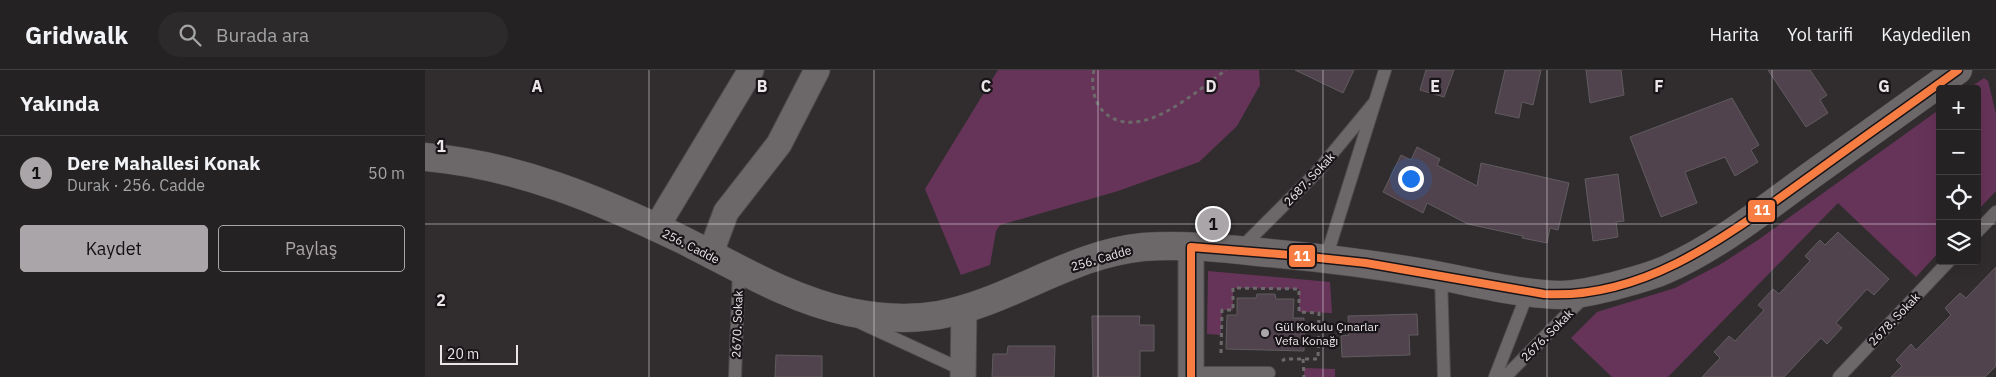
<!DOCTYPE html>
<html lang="tr">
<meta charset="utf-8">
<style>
:root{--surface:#252223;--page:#2d2a2b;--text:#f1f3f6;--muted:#a3a4a6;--line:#423f41;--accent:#aaa5a8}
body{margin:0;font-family:"IBM Plex Sans",sans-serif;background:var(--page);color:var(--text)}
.controls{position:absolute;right:15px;top:15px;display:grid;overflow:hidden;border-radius:5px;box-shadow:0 5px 20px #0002}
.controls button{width:45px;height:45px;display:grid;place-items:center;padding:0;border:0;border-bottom:1px solid var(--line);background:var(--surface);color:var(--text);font:25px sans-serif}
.scale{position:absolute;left:15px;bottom:12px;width:78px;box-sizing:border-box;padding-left:5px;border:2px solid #ebe5e9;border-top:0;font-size:14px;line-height:18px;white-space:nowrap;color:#ebe5e9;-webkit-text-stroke:4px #181417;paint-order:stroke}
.you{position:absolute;left:985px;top:108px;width:18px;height:18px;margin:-12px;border:4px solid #fff;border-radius:50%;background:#1a73e8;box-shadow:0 0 0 8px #1a73e833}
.badge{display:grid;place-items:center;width:32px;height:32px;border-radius:50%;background:var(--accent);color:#111;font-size:16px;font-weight:700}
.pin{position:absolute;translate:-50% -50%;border:2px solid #fff;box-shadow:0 1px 5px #0006}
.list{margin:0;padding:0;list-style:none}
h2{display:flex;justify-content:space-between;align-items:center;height:65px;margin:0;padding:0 20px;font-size:21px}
h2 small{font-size:16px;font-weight:400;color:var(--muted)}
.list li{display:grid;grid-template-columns:32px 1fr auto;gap:15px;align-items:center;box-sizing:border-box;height:75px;padding:0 20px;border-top:1px solid var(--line)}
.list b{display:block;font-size:19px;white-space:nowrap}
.list p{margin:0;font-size:16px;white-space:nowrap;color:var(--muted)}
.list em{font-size:16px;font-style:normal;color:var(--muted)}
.actions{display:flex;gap:10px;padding:15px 20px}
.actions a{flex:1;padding:11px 0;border:1px solid var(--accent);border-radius:5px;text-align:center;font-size:18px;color:var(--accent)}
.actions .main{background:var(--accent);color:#111}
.icon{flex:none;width:28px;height:28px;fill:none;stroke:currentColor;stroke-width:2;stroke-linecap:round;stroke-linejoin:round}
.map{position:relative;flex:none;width:1571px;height:307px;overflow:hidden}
header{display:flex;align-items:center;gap:30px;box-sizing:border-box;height:70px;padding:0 25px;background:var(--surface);border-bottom:1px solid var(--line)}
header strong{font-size:24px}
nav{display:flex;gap:28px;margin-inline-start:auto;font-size:18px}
.search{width:350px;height:45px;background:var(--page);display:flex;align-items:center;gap:12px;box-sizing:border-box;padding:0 18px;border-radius:28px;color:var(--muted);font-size:19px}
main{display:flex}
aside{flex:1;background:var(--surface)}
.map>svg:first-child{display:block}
.green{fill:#673459}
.building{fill:#51434d;stroke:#605c5e}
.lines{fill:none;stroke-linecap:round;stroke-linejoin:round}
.service-casing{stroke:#4f4b4e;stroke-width:14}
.minor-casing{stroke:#4f4b4e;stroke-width:27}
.tertiary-casing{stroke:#4f4b4e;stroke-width:29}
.path{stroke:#6c696b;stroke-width:3;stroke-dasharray:4 4;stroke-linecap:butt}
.service{stroke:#6c686a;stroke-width:12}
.minor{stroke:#6c686a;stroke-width:25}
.tertiary{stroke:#6c686a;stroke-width:28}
.bus-1-casing{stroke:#181417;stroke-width:11}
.bus-1{stroke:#f77d43;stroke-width:8}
.grid{fill:none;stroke:#ebe5e9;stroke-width:1;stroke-opacity:0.55}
.poi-dot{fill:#aaa5a8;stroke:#181417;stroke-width:2}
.labels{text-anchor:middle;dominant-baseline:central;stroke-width:4.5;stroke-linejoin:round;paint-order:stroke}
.street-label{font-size:12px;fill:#ebe5e9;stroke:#181417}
.poi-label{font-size:12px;fill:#ebe5e9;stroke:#181417;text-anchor:start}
.grid-label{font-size:16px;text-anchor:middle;font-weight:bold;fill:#ebe5e9;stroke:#181417;stroke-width:4.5;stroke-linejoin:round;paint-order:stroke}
.line-badge{stroke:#181417;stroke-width:2}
.badge-label{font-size:14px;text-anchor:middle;font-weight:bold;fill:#fff}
</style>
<header>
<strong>Gridwalk</strong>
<div class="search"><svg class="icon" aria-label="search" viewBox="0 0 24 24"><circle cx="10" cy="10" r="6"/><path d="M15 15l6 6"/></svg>Burada ara</div>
<nav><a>Harita</a><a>Yol tarifi</a><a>Kaydedilen</a></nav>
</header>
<main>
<aside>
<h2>Yakında<small></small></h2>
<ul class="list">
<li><span class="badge">1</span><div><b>Dere Mahallesi Konak</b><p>Durak · 256. Cadde</p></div><em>50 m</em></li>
</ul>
<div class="actions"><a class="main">Kaydet</a><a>Paylaş</a></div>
</aside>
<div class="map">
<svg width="1571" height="307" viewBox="0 0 1571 307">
<rect width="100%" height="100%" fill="#312d2f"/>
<!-- green -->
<path class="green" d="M573 0H834L835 15 812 56 774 92 693 121 575 155 571 161 565 195 536 205 500 119Z
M1559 8 1563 11 1571 44V121L1552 141V19H1543Z
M1515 39V181L1491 207 1413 133 1243 307H1187L1146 268 1172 242 1250 218 1296 194 1333 170Z
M783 201 905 212 907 243 874 242V219L808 218V240H797L796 265 782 264Z
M879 298 910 299V307H879Z"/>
<!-- building -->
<path class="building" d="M870 0H929L918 23Z
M1001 0H1029L1019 27 995 20Z
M1080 0H1116L1108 35 1097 32 1094 48 1070 43Z
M1161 0H1196L1199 25 1165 33Z
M1343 0H1385L1402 25 1395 30 1403 43 1381 57Z
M1307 28 1334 75 1326 80 1333 92 1310 106 1300 87 1260 102 1272 133 1236 147 1205 67Z
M992 77 1015 89 1012 95 1052 116 1056 93 1144 113 1133 160 1125 158 1122 173 1097 168 1098 166 1043 154 1002 133 998 143 958 122 976 85 986 90Z
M1193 104 1199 151 1191 152 1193 167 1168 171 1160 109Z
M1413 162 1464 209 1449 225 1442 219 1411 253 1417 258 1402 274 1396 268 1359 307H1277L1295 288 1289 282 1304 266 1310 271 1339 240 1333 235 1348 219 1354 224 1385 191 1380 186 1395 170 1400 175Z
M1571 197V296L1560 307H1466L1477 296 1471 290 1486 274 1491 280 1526 245 1520 238 1535 223 1541 228Z
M832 224H850L851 229H869L868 248H879V281L801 279 802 245H812V228H831Z
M992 244 993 265H984L985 285 917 287 916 266 924 265 923 246Z
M667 246H715L714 255H729V281H715V307H668Z
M583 276H630L629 307H567L568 284H582Z
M351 285 397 286V307H350Z"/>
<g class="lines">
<!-- service casing -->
<g class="service-casing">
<path id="service" d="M1552 162 1571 142
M814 180 891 103 949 33
M901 188 960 0
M1016 206 1019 307
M436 253 538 300
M766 303H844
M310 307 314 200
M1070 307 1103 222
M1080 307 1160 226
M1414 307 1524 191"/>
</g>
<!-- minor casing -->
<g class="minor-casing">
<path id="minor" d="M231 158 326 0
M766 177V307
M285 185 301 142 354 74 392 0
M538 307 539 239"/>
</g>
<!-- tertiary casing -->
<g class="tertiary-casing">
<path id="tertiary" d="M0 87C92 95 175 130 258 170 312 197 364 229 424 242 453 248 485 250 514 245 585 232 645 184 718 177 756 174 795 178 833 182 891 187 948 194 1005 204 1048 212 1092 224 1136 225 1153 225 1168 221 1185 217 1203 212 1222 208 1240 200 1295 176 1343 136 1392 101 1439 67 1486 34 1533 0"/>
</g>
<!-- path -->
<path class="path" d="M669 0C666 13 668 30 677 40 712 77 771 21 801 0
M796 283 797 240H808V218L874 219V242L894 243 893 289H860L857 291
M878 289 879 307"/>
<!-- service -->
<use href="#service" class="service"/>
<!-- minor -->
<use href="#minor" class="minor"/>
<!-- tertiary -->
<use href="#tertiary" class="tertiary"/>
<!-- bus-1 casing -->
<g class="bus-1-casing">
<path id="bus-1" d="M766 307V177L866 185 941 193 1119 224C1223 230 1308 161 1388 104 1436 69 1485 35 1533 0"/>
</g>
<!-- bus-1 -->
<use href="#bus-1" class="bus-1"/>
</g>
<!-- grid -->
<path class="grid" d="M224 0V307M449 0V307M673 0V307M898 0V307M1122 0V307M1347 0V307M0 154H1515M1552 154H1571"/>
<!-- markers -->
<circle class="poi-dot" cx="840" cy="263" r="5"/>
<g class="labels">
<!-- street labels -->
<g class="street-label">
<text transform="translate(884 109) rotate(-47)">2687. Sokak</text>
<text transform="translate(266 176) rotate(27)">256. Cadde</text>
<text transform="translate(676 188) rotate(-16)">256. Cadde</text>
<text transform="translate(1469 249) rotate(-46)">2678. Sokak</text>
<text transform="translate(312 254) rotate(-88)">2670. Sokak</text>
<text transform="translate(1122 265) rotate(-45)">2676. Sokak</text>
</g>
<!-- poi labels -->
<g class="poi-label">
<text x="850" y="256">Gül Kokulu Çınarlar<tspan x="850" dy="14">Vefa Konağı</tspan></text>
</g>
</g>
<g class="grid-label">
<text x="112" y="22">A</text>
<text x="337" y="22">B</text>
<text x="561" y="22">C</text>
<text x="786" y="22">D</text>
<text x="1010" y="22">E</text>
<text x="1234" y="22">F</text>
<text x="1459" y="22">G</text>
<text x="16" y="82">1</text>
<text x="16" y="236">2</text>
</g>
<g class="line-badge">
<rect x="1322" y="129" width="29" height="24" rx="5" fill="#f77d43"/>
<rect x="863" y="174" width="28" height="24" rx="5" fill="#f77d43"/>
</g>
<g class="badge-label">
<text x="1337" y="145">11</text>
<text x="877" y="191">11</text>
</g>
</svg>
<div class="controls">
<button>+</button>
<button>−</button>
<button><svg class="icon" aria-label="locate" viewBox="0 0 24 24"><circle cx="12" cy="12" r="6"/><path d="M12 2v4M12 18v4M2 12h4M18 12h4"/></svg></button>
<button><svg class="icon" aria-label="layers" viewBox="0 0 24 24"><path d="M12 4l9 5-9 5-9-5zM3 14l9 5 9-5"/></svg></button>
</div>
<div class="scale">20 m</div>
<div class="you"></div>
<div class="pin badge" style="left:788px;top:154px">1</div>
</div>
</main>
